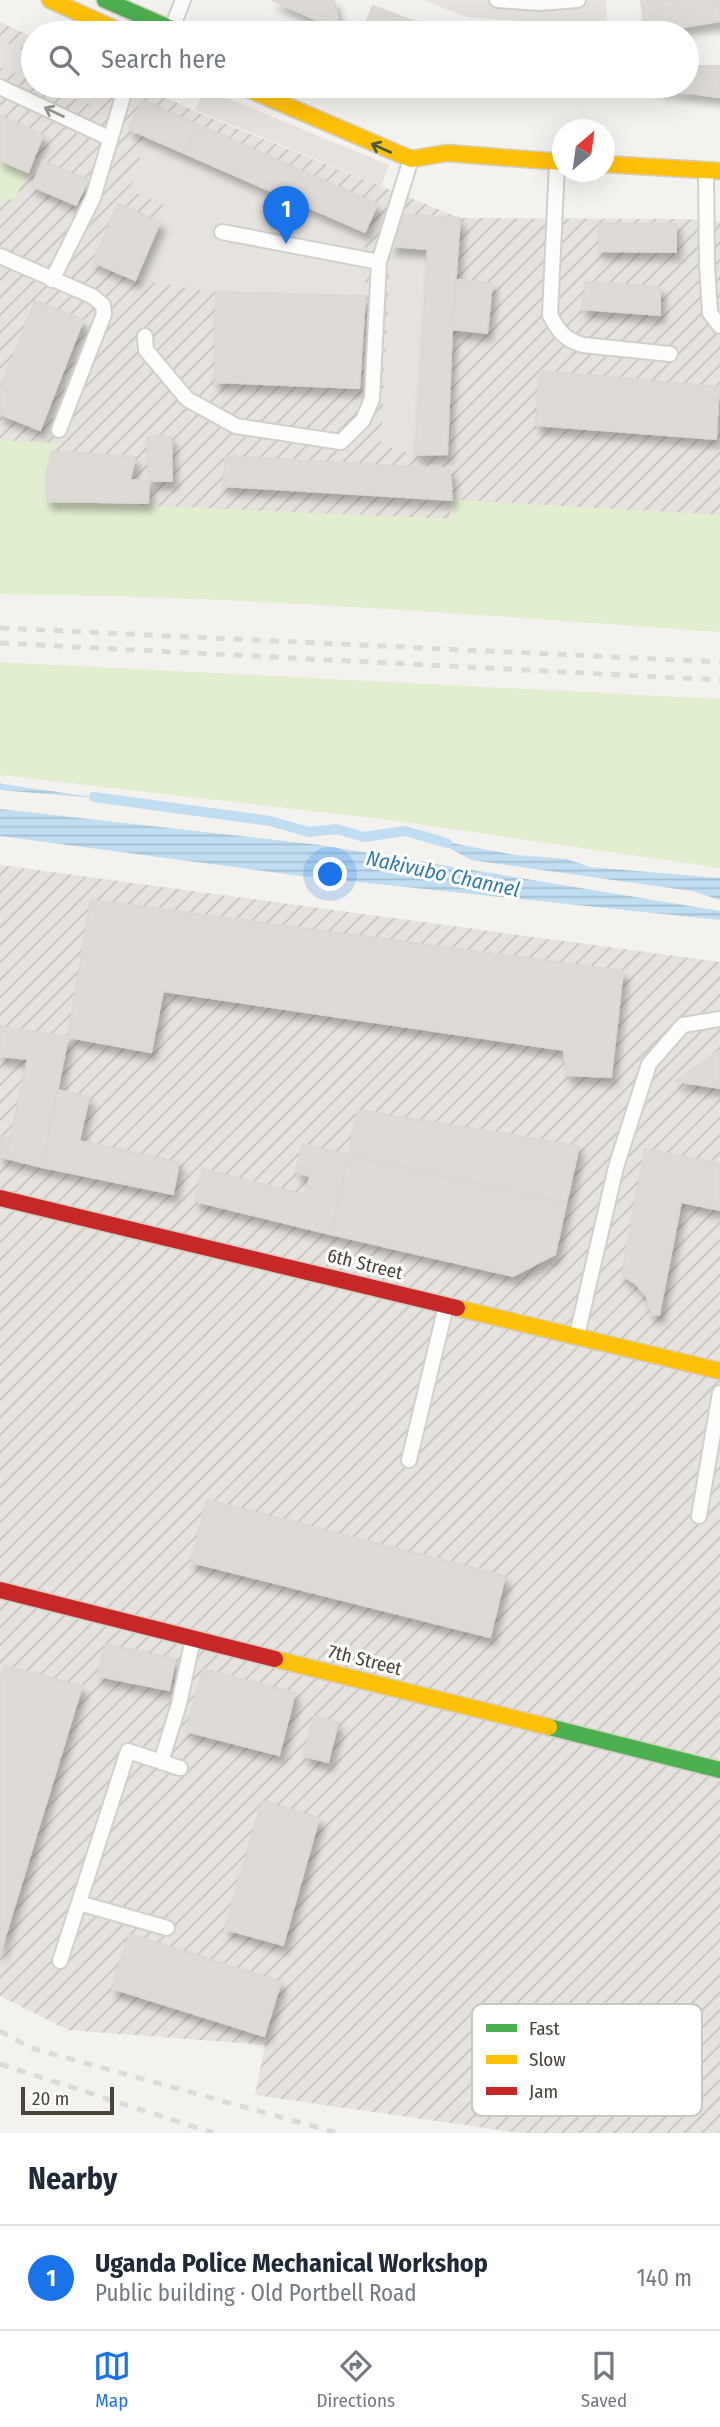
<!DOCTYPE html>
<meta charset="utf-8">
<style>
:root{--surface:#fff;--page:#f6f6f7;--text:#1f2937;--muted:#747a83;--line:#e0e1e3;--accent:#1a73e8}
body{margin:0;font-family:"Fira Sans Condensed",sans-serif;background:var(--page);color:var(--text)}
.compass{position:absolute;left:552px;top:119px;width:63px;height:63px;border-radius:50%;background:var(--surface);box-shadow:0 7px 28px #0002;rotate:29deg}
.scale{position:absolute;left:21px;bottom:18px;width:93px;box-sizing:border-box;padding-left:7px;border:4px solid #4b4439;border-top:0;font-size:19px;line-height:24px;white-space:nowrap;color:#4b4439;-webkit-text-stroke:5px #fff;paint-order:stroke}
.you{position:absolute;left:331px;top:875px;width:24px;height:24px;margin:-18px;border:5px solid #fff;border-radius:50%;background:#1a73e8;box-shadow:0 0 0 10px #1a73e833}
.badge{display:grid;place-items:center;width:46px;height:46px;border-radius:50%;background:var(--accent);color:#fff;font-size:23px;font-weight:700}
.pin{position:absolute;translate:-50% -58px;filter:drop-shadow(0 2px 4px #0008)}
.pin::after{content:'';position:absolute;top:37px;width:24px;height:21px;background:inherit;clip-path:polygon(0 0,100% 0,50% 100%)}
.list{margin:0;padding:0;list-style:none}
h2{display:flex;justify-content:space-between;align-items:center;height:91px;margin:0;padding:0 28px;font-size:30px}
h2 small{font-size:23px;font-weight:400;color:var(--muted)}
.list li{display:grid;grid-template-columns:46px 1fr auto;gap:21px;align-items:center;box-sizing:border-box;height:105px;padding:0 28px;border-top:2px solid var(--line)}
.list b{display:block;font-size:26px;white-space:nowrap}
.list p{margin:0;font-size:23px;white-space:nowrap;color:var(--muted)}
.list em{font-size:23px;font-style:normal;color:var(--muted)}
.icon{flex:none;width:38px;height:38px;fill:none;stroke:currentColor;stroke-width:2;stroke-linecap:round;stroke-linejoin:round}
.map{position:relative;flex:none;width:720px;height:2133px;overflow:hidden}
.search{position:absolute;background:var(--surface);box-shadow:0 7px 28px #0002;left:21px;right:21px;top:21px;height:77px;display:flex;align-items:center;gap:18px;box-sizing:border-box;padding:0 24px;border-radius:38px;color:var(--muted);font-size:26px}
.sheet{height:196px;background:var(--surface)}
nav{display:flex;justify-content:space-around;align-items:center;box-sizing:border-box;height:98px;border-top:2px solid var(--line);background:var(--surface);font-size:19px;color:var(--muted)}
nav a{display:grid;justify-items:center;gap:4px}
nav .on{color:var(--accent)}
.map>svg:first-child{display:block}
.industrial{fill:url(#industrial-furrows)}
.green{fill:#e1eecf}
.parking{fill:#e6e3df}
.water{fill:url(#water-rules)}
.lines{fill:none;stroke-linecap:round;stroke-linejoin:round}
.stream{stroke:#c0ddf1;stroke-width:10}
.building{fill:#dedbd6;stroke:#dcd9d4;stroke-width:2;filter:url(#shadow)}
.lane-casing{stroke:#d2d0cb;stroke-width:18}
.fast-casing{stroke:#d3cfc5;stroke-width:19}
.slow-casing{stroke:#d3cfc5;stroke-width:19}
.jam-casing{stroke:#d3cfc5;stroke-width:19}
.lane{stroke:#fdfdfc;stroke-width:14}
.fast{stroke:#4caf50;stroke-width:16}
.slow{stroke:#ffc107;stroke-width:16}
.jam{stroke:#c62828;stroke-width:16}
.rail{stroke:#dbdbda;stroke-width:5;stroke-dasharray:9 9;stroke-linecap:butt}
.oneway{stroke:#9b9791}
.oneway2{stroke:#4b593e}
.labels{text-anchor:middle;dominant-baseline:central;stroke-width:6;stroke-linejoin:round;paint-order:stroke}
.street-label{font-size:19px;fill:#4b4439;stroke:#fff}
.water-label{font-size:21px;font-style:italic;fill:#2e7ab2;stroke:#fff}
.key{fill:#fff;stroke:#c9c7c4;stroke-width:2}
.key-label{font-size:19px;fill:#4b4439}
</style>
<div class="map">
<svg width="720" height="2133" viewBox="0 0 720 2133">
<defs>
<pattern id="industrial-furrows" width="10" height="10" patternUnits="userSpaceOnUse" patternTransform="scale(1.75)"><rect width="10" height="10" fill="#e6e2de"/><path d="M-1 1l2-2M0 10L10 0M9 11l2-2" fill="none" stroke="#c7c3bf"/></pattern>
<pattern id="water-rules" width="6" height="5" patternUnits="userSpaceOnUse" patternTransform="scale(1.75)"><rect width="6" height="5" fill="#c0ddf1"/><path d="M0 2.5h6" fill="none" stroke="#a6bfcf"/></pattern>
<filter id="shadow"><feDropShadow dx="4.5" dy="8" stdDeviation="3.5" flood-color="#0004"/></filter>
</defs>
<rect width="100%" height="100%" fill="#f4f2ee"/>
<!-- industrial -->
<path class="industrial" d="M0 22 33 37V86H140L201 114 460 218 686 219 720 222V515L452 500 449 519 0 501Z
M0 865 720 962V2133H520L255 2095 265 2045 68 2030 0 1996Z"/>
<!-- green -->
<path class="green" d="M0 160 28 172 15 198 0 203Z
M0 440 55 443 46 476 48 501 449 519 452 500 720 515V632C480 615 240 596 0 594Z
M0 662 720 699V868L390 820 0 775Z"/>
<!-- parking -->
<path class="parking" d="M424 0H606L608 28 466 17Z
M0 40 33 55V81L0 67Z
M44 86H104L100 100 88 104Z
M205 89 389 165 381 186 195 110Z
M146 137 365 232V296L216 292 135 280 164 205 130 190Z
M391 246 428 249 415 455 381 445Z"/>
<!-- water -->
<path class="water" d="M0 783 2 784 106 799 0 790Z
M0 809 320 845 720 911V920L301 876 0 836Z
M435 840 516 855 567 859 590 867 720 878V900L692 891 471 860Z"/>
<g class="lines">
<!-- stream -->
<path class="stream" d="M94 797 270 821 309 832 336 829 364 837 405 831 447 843"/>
</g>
<!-- building -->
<path class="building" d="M272 0H334L340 30Z
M641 0H720V21L646 33Z
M373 6 445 33H362Z
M687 66H720V97L653 88V86H687Z
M142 100 196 124 184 153 129 129Z
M0 116 43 135 28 172 0 160Z
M196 124 377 204 365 232 184 153Z
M43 161 88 180 76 205 32 186Z
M118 204 160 222 135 280 93 262Z
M404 215 460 218 452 329 447 454 415 455 428 249 391 246Z
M599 224H676V252L599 251Z
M457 280 492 283 487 333 452 329Z
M586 282 660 287V315L582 309Z
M216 292 365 296 359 388 215 382Z
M35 301 83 320 40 430 0 414V389Z
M540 371 719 387 716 439 536 425Z
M171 436 172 481H149L147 437Z
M52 451 135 457 130 480 149 481 148 503 47 501 46 476Z
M226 456 450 469 452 500 223 486Z
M91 900 623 971 611 1077 567 1075 564 1050 163 991 151 1052 68 1037Z
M0 1026 68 1037 42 1167 6 1158 28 1059 0 1056Z
M720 1050V1088L676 1081Z
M57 1090 89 1097 79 1141 179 1162 173 1194 42 1167Z
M357 1110 579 1146 566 1204 349 1155Z
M0 1136 10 1138 6 1158 0 1156Z
M303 1144 349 1155 330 1234 195 1201 203 1169 305 1195 310 1176 296 1172Z
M645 1149 720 1164V1210L681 1202 659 1315 652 1314 647 1297 636 1284 622 1275Z
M349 1155 566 1204 555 1254 513 1276 330 1234Z
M207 1500 505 1576 490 1637 191 1562Z
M105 1644 175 1659 169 1690 98 1676Z
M5 1666 82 1686 0 1953V1683Z
M203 1669 295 1693 279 1755 186 1731Z
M314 1716 338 1723 328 1762 304 1756Z
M262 1801 319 1818 283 1945 225 1929Z
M129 1934 281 1982 264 2036 112 1988Z"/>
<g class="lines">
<!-- lane casing -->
<g class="lane-casing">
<path id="lane" d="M497 0 539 3 578 0
M172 28 183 0
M0 87 109 138
M557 163 550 315C558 331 565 340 583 345L670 354
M706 172 707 265 710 313 720 326
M222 232 379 262 411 159
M0 256 92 296 103 305 104 314 59 430
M52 280 93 198 126 86
M145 336 146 350 187 399 236 426 341 442 363 420 372 399 379 262
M577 1335 616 1167 649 1064 683 1025 720 1019
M409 1460 446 1306
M699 1516 720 1393
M161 1762 179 1704 193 1639
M79 1903 167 1928
M60 1961 128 1751 180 1768"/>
</g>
<!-- fast casing -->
<g class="fast-casing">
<path id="fast" d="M105 0 181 33
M549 1727 720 1770"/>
</g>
<!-- slow casing -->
<g class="slow-casing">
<path id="slow" d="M50 0 124 33
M241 86 411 159 447 153 562 162
M604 164 720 171
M457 1308 720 1371
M275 1659 549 1727"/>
</g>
<!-- jam casing -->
<g class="jam-casing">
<path id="jam" d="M0 1198 457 1308
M0 1590 275 1659"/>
</g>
<!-- lane -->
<use href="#lane" class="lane"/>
<!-- fast -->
<use href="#fast" class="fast"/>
<!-- slow -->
<use href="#slow" class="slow"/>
<!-- jam -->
<use href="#jam" class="jam"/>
<!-- rail -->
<path class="rail" d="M0 628 720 662
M0 643 720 680
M0 2031 31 2048 338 2133
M0 2064 213 2133"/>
</g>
<!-- one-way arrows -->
<defs><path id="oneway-shaft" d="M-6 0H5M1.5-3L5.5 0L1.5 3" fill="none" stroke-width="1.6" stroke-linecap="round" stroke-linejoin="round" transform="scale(1.75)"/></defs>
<use class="oneway" href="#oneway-shaft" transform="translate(54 112) rotate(-155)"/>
<use class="oneway2" href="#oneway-shaft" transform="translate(381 148) rotate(-156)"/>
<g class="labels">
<!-- street labels -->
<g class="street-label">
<text transform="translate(365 1264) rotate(14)">6th Street</text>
<text transform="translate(365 1660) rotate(14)">7th Street</text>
</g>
<!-- water labels -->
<g class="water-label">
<text transform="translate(443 874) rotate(12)">Nakivubo Channel</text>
</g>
</g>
<!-- legend -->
<rect x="472" y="2004" width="230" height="112" rx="10" class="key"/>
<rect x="486" y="2024" width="31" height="8" fill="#4caf50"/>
<rect x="486" y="2055" width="31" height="9" fill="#ffc107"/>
<rect x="486" y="2087" width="31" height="8" fill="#c62828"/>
<g class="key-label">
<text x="529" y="2035">Fast</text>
<text x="529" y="2066">Slow</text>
<text x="529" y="2098">Jam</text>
</g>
</svg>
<svg class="compass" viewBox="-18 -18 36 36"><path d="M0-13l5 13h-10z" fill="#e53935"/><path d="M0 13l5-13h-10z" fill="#747a83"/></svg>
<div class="scale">20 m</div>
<div class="you"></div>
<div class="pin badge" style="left:286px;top:244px">1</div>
<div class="search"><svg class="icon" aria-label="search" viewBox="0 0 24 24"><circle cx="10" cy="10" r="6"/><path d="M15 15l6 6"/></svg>Search here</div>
</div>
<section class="sheet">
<h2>Nearby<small></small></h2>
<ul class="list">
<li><span class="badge">1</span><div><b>Uganda Police Mechanical Workshop</b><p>Public building · Old Portbell Road</p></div><em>140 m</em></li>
</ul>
</section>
<nav>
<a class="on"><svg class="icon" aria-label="map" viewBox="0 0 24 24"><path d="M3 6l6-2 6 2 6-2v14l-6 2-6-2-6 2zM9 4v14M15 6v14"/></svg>Map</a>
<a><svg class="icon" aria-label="directions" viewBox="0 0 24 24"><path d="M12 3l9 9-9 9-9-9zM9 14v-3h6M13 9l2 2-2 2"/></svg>Directions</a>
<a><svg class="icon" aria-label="saved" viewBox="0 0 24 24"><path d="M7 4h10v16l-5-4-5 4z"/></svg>Saved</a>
</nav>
